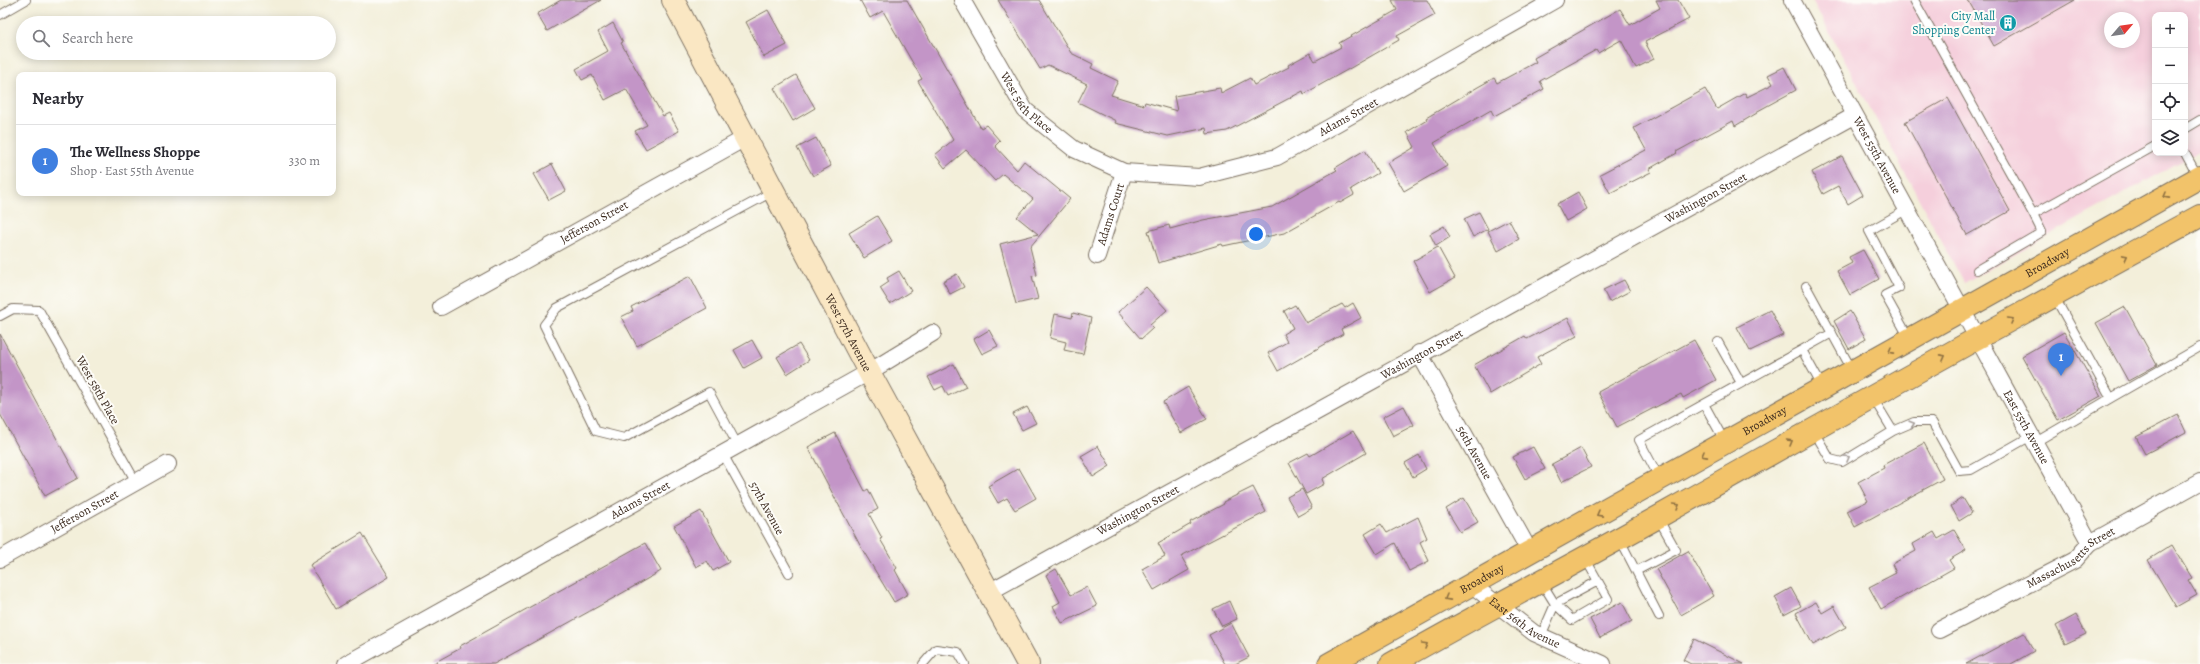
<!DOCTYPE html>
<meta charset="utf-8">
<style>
:root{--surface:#fff;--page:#f2f2f3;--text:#2b2b33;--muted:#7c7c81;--line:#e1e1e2;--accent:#c8321e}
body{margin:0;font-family:Alegreya,serif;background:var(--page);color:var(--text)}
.controls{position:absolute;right:12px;top:12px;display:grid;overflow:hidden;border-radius:8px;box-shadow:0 2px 10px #0003}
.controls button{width:36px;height:36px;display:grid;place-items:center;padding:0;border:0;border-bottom:1px solid var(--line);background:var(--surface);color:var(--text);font:20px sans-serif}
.compass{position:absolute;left:2104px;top:12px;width:36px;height:36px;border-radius:50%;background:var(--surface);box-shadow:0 2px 10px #0003;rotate:61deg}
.you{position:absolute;left:1256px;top:234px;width:14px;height:14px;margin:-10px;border:3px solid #fff;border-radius:50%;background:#1a73e8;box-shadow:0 0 0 6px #1a73e833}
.badge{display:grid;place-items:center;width:26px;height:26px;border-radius:50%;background:var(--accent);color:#fff;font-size:13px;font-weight:700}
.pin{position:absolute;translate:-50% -33px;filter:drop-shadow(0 1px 2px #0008)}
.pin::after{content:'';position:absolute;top:21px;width:14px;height:12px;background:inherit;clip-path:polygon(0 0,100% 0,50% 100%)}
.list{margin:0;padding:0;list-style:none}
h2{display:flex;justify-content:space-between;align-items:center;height:52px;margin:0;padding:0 16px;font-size:17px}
h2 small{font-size:13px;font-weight:400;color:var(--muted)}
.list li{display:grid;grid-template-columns:26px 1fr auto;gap:12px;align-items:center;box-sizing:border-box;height:72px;padding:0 16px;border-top:1px solid var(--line)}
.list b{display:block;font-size:15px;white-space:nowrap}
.list p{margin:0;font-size:13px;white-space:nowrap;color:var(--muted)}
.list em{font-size:13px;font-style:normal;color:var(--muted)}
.icon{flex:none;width:22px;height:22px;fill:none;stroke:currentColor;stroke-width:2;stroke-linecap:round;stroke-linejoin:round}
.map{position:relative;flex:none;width:2200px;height:664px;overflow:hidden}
.search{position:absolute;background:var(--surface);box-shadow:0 2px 10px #0003;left:16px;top:16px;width:320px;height:44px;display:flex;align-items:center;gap:10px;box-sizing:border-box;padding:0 14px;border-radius:22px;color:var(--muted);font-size:15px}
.panel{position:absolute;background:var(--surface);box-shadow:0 2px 10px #0003;left:16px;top:72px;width:320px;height:124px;border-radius:8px}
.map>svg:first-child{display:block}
.built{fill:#f5cfdc;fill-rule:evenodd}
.building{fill:#c395c7}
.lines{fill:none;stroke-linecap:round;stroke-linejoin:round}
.lane-casing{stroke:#7b6f60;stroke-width:10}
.street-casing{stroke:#7b6f60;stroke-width:18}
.secondary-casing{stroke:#7b6f60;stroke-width:24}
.primary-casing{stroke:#7b6f60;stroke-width:24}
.lane{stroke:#fff;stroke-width:8}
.street{stroke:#fff;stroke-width:16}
.secondary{stroke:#fae7c3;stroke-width:22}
.primary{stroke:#f2c36a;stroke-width:22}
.oneway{stroke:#8d6f40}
.oneway2{stroke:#a79f9a}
.labels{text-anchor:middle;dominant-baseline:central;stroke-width:4;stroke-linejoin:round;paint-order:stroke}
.culture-label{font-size:12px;fill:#0d838f;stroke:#fdfcf7;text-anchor:end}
.street-label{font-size:12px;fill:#3b2a1e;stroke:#fdfcf7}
</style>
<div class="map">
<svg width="2200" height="664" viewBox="0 0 2200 664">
<rect width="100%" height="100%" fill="#fdfcf7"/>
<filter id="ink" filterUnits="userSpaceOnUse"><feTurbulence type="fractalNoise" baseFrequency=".025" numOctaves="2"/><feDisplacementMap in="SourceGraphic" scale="8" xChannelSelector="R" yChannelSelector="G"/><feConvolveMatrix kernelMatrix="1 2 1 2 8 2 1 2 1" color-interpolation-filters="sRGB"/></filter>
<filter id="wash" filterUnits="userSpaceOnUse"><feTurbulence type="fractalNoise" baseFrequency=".012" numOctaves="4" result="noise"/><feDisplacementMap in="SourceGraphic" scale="16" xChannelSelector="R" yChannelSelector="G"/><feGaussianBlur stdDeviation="0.9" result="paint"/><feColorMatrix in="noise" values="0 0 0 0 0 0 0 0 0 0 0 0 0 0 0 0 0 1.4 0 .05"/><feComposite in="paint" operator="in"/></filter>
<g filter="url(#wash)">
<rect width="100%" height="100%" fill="#f3efda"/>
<!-- built -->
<path class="built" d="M1812 0H2200V151L1964 283ZM2155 15H2185V153H2155ZM2110 18H2134V42H2110Z"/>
<g id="blocks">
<!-- building -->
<path class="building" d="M561 0H601L547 31 537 14Z
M860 0H907L981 128 986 125 1000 141 995 146 1017 170 1024 161 1070 199 1030 247 1037 275 1032 276 1038 299 1016 304 1000 244 1038 234 1017 217 1033 199 1003 174 995 181 966 150 945 168 935 155 953 140 918 81 922 79 883 11 870 18Z
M998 0H1039L1071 53 1093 64 1091 68 1118 81 1111 95 1144 105 1145 102 1177 111 1174 96 1220 88 1221 93 1250 78 1254 85 1289 67 1288 65 1310 53 1315 61 1341 47 1339 43 1397 10 1392 0H1427L1435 15 1397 36 1399 40 1347 70 1304 94 1303 91 1227 131 1207 134 1206 128 1168 136 1115 123 1116 121 1078 102 1087 84 1048 65 1040 69Z
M1656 0H1678L1689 19 1645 42 1654 59 1636 68 1621 40 1598 53 1596 50 1540 81 1544 89 1494 116 1491 110 1434 143 1447 166 1404 191 1388 163 1415 147 1407 132 1427 120 1426 118 1478 87 1494 78 1497 83 1536 62 1534 58 1620 9 1630 25 1660 8Z
M1968 0H2075L1994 46Z
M768 10 787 45 764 57 746 22Z
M613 23 623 42 621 43 663 116 669 113 679 131 646 149 635 131 647 125 626 89 605 100 592 75 582 80 576 69 608 51 598 32Z
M1784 67 1796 90 1756 112 1757 113 1735 126 1733 121 1676 152 1677 153 1649 169 1651 172 1610 193 1600 174 1646 150 1634 128 1705 89 1717 109 1745 93 1747 97 1773 84 1768 75Z
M796 75 815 108 793 121 774 88Z
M1948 98 2010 211 1967 235 1905 122Z
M816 138 831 166 813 176 797 148Z
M1365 150 1378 173 1351 189 1354 195 1340 203 1339 202 1284 233 1223 246 1222 244 1158 263 1148 231 1169 225 1170 229 1203 220 1272 207 1337 170 1335 168Z
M1842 156 1863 195 1848 204 1838 186 1823 194 1812 172Z
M552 164 566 191 549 200 534 174Z
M1578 192 1587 209 1566 221 1557 204Z
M1479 212 1488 229 1473 237 1464 219Z
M877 216 892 241 864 258 849 233Z
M1509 220 1519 239 1498 251 1488 231Z
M1444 226 1450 237 1436 246 1430 234Z
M1438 247 1455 278 1430 292 1413 261Z
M1863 250 1879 279 1850 295 1837 271 1852 263 1849 257Z
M899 271 911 291 890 304 880 288 889 282 887 278Z
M957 274 964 287 950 294 943 281Z
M690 276 707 308 637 346 621 317 633 311 631 307Z
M1624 280 1630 291 1609 302 1603 290Z
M1146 287 1167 310 1150 325 1153 328 1141 339 1118 312Z
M1353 303 1361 318 1341 329 1343 334 1278 371 1268 353 1287 342 1283 334 1293 328 1284 311 1295 305 1306 323 1342 304 1345 308Z
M2125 307 2157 365 2128 381 2096 323Z
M1770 310 1783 335 1750 351 1737 327Z
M1850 311 1866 339 1849 349 1834 321Z
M1073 313 1091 318 1083 354 1064 350 1066 342 1050 338 1055 314 1072 318Z
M1568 318 1577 336 1537 357 1541 364 1490 394 1474 365 1525 336 1527 339Z
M989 330 998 346 982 354 974 339Z
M2064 332 2101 396 2058 420 2022 356Z
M0 334 78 478 45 496 0 414Z
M752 340 762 358 744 368 734 350Z
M1694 340 1716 380 1683 398 1681 394 1617 427 1598 392Z
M799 344 809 360 787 374 777 357Z
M954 364 966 387 948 396 943 386 935 390 928 377Z
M1188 387 1207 419 1181 433 1163 402Z
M1404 406 1414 425 1393 436 1383 417Z
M1027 407 1036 423 1022 430 1013 414Z
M2178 415 2186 432 2145 454 2136 437Z
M1353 431 1366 453 1322 479 1324 484 1306 494 1289 463 1308 453 1310 456Z
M835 433 865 491 868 489 878 509 869 514 882 538 880 539 897 568 895 570 908 594 894 602 862 549 808 447Z
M1924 443 1943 479 1855 527 1847 511 1868 501 1858 482 1884 468 1883 465Z
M1098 446 1110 466 1093 477 1081 456Z
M1533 447 1545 469 1525 479 1513 457Z
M1581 448 1591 467 1561 482 1552 464Z
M1419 455 1426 469 1413 477 1405 463Z
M1019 468 1036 498 1015 510 1007 498 998 503 988 486Z
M1253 487 1266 512 1181 556 1189 570 1154 590 1142 569 1165 556 1158 543 1191 524 1190 522 1224 504 1223 502Z
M1302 489 1312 508 1298 516 1287 497Z
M1464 498 1478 522 1460 532 1446 509Z
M1963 498 1972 513 1959 521 1951 506Z
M701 511 729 562 713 571 707 561 696 567 674 526Z
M1418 517 1427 538 1420 542 1429 561 1409 571 1395 543 1377 554 1365 534 1381 524 1387 533Z
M1954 530 1966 550 1949 560 1954 568 1881 609 1869 587 1896 573 1892 564 1916 551 1913 544 1934 532 1938 539Z
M362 533 389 577 336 609 310 565Z
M645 543 661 571 610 600 494 664H432L461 648 460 646Z
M2172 545 2192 578 2188 580 2197 595 2176 607 2148 560Z
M1688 551 1714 596 1681 615 1656 569Z
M1056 569 1071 595 1087 587 1097 606 1062 623 1053 606 1060 602 1046 575Z
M1791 588 1801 606 1784 615 1775 597Z
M1229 601 1237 619 1222 626 1213 609Z
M1622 602 1632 621 1600 638 1590 619Z
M1816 602 1822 613 1834 606 1846 627 1813 645 1796 613Z
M2076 615 2086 634 2065 644 2056 626Z
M1231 623 1249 657 1235 664H1225L1209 635Z
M2024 633 2034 651 2011 664H1966Z
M1694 639 1744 664H1691L1683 660Z"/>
</g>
</g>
<g filter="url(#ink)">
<use href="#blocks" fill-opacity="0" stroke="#7b6f60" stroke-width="1"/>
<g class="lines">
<!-- lane casing -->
<g class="lane-casing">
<path id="lane" d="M1914 0 2033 214
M0 15 26 0
M2185 129 2200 120
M2185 153 2198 177
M1906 210 1869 231 1899 288 1885 295 1909 338
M1977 270 2042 232 2033 214 2155 146
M1806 286 1852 370
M0 316 13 309 39 310 136 482
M1718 342 1741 383
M1802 350 1823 388
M2111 398 2200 347
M1704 404 1725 442
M1813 430 1830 459 1842 462 1893 431 1873 398
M1893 431 1914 422H1932L1959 471 1971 470 2031 436
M2034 443 2111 398 2054 296
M738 446 709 392 624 438 596 431 544 325 557 308 772 192
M723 454 789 573
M1660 479 1639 440 1832 333
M1620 540 1636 571 1676 550 1658 518
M1585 558 1608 599 1572 620 1555 604 1598 581
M1636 571 1659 616
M1541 636 1555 604 1542 583
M923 664 936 649 958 652 965 664"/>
</g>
<!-- street casing -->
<g class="street-casing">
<g id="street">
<path id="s1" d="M962 0 1025 110 1074 149 1124 172 1199 177 1277 157 1555 0"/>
<path id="s2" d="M1792 0 2090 543"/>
<path id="s3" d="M1097 256 1124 172"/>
<path id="s4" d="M441 307 747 137"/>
<path id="s5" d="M1419 353 1530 552"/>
<path id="s6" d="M0 559 168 464"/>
<path id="s7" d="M1472 585 1534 633 1603 664"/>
<path id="s8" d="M989 592 1854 116"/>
<path id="s9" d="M1939 630 2075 560 2090 543 2200 482"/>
<path id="s10" d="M346 664 869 372 933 333"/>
</g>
</g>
<!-- secondary casing -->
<g class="secondary-casing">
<g id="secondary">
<path id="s11" d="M673 0 869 372 1028 664"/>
</g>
</g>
<!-- primary casing -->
<g class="primary-casing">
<g id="primary">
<path id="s12" d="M1329 664 2200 177"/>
<path d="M1391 664C1480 613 1571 566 1660 516 1839 415 2019 314 2200 216"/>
</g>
</g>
<!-- lane -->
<use href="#lane" class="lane"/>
<!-- street -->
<use href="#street" class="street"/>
<!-- secondary -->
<use href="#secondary" class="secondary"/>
<!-- primary -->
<use href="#primary" class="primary"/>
</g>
<!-- one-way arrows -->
<defs><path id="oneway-chevron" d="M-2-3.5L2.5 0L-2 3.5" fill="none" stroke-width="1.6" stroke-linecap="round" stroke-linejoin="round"/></defs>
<g class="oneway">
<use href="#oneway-chevron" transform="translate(2166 196) rotate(151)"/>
<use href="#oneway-chevron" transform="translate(2125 257) rotate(-28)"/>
<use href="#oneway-chevron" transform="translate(2011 320) rotate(-30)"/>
<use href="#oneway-chevron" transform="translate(1891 351) rotate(151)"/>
<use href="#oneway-chevron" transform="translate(1943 357) rotate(-29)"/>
<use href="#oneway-chevron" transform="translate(1790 442) rotate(-30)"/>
<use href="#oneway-chevron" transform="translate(1704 455) rotate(151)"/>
<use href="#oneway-chevron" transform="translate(1677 506) rotate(-30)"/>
<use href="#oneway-chevron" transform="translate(1599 514) rotate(151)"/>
<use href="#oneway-chevron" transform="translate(1447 598) rotate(151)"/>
<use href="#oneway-chevron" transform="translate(1425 645) rotate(-30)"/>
</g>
<g class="oneway2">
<use href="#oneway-chevron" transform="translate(1912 424) rotate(-16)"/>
<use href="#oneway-chevron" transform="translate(1847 458) rotate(-29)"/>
</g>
</g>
<!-- icons -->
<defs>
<g id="building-disc" transform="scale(0.9)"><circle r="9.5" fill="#0f9aa8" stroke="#fdfcf7"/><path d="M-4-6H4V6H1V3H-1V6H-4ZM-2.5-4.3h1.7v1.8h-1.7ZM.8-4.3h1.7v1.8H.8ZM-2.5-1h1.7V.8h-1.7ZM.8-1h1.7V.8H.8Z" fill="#fff"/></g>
</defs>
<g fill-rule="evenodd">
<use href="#building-disc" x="2008" y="23"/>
</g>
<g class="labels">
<!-- culture labels -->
<g class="culture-label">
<text x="1995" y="16">City Mall<tspan x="1995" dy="14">Shopping Center</tspan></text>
</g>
<!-- street labels -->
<g class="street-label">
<text stroke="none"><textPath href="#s1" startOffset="122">West 56th Place</textPath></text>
<text stroke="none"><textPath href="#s1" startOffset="482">Adams Street</textPath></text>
<text stroke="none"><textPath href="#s2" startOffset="177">West 55th Avenue</textPath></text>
<text stroke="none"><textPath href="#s8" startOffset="818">Washington Street</textPath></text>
<text stroke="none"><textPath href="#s3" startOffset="44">Adams Court</textPath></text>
<text stroke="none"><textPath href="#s4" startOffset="175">Jefferson Street</textPath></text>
<text stroke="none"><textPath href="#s12" startOffset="823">Broadway</textPath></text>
<text stroke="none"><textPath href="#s11" startOffset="376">West 57th Avenue</textPath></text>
<text stroke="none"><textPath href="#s8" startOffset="494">Washington Street</textPath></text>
<text transform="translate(98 390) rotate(61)">West 58th Place</text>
<text stroke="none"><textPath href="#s12" startOffset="499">Broadway</textPath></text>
<text stroke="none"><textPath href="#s2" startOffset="487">East 55th Avenue</textPath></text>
<text stroke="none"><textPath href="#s5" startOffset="114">56th Avenue</textPath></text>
<text stroke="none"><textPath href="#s10" startOffset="337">Adams Street</textPath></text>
<text transform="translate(767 508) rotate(61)">57th Avenue</text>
<text stroke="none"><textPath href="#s8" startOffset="170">Washington Street</textPath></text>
<text stroke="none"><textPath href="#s6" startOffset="97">Jefferson Street</textPath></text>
<text stroke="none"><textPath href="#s9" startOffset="151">Massachusetts Street</textPath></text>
<text stroke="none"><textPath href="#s12" startOffset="175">Broadway</textPath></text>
<text stroke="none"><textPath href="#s7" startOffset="65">East 56th Avenue</textPath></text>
</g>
</g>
</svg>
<div class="controls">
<button>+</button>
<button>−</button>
<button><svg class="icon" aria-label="locate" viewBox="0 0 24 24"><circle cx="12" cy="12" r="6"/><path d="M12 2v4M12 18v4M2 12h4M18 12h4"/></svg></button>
<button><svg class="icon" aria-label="layers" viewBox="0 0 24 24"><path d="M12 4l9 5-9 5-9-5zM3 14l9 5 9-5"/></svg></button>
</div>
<svg class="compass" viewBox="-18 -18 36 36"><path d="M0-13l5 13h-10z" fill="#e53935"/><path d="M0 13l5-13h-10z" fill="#7c7c81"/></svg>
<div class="you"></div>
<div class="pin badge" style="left:2061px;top:376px;background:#3f7fe0">1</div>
<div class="search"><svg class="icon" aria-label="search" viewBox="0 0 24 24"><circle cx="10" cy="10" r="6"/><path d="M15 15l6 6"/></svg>Search here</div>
<section class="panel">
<h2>Nearby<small></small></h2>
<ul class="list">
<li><span class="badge" style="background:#3f7fe0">1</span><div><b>The Wellness Shoppe</b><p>Shop · East 55th Avenue</p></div><em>330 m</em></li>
</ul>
</section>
</div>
